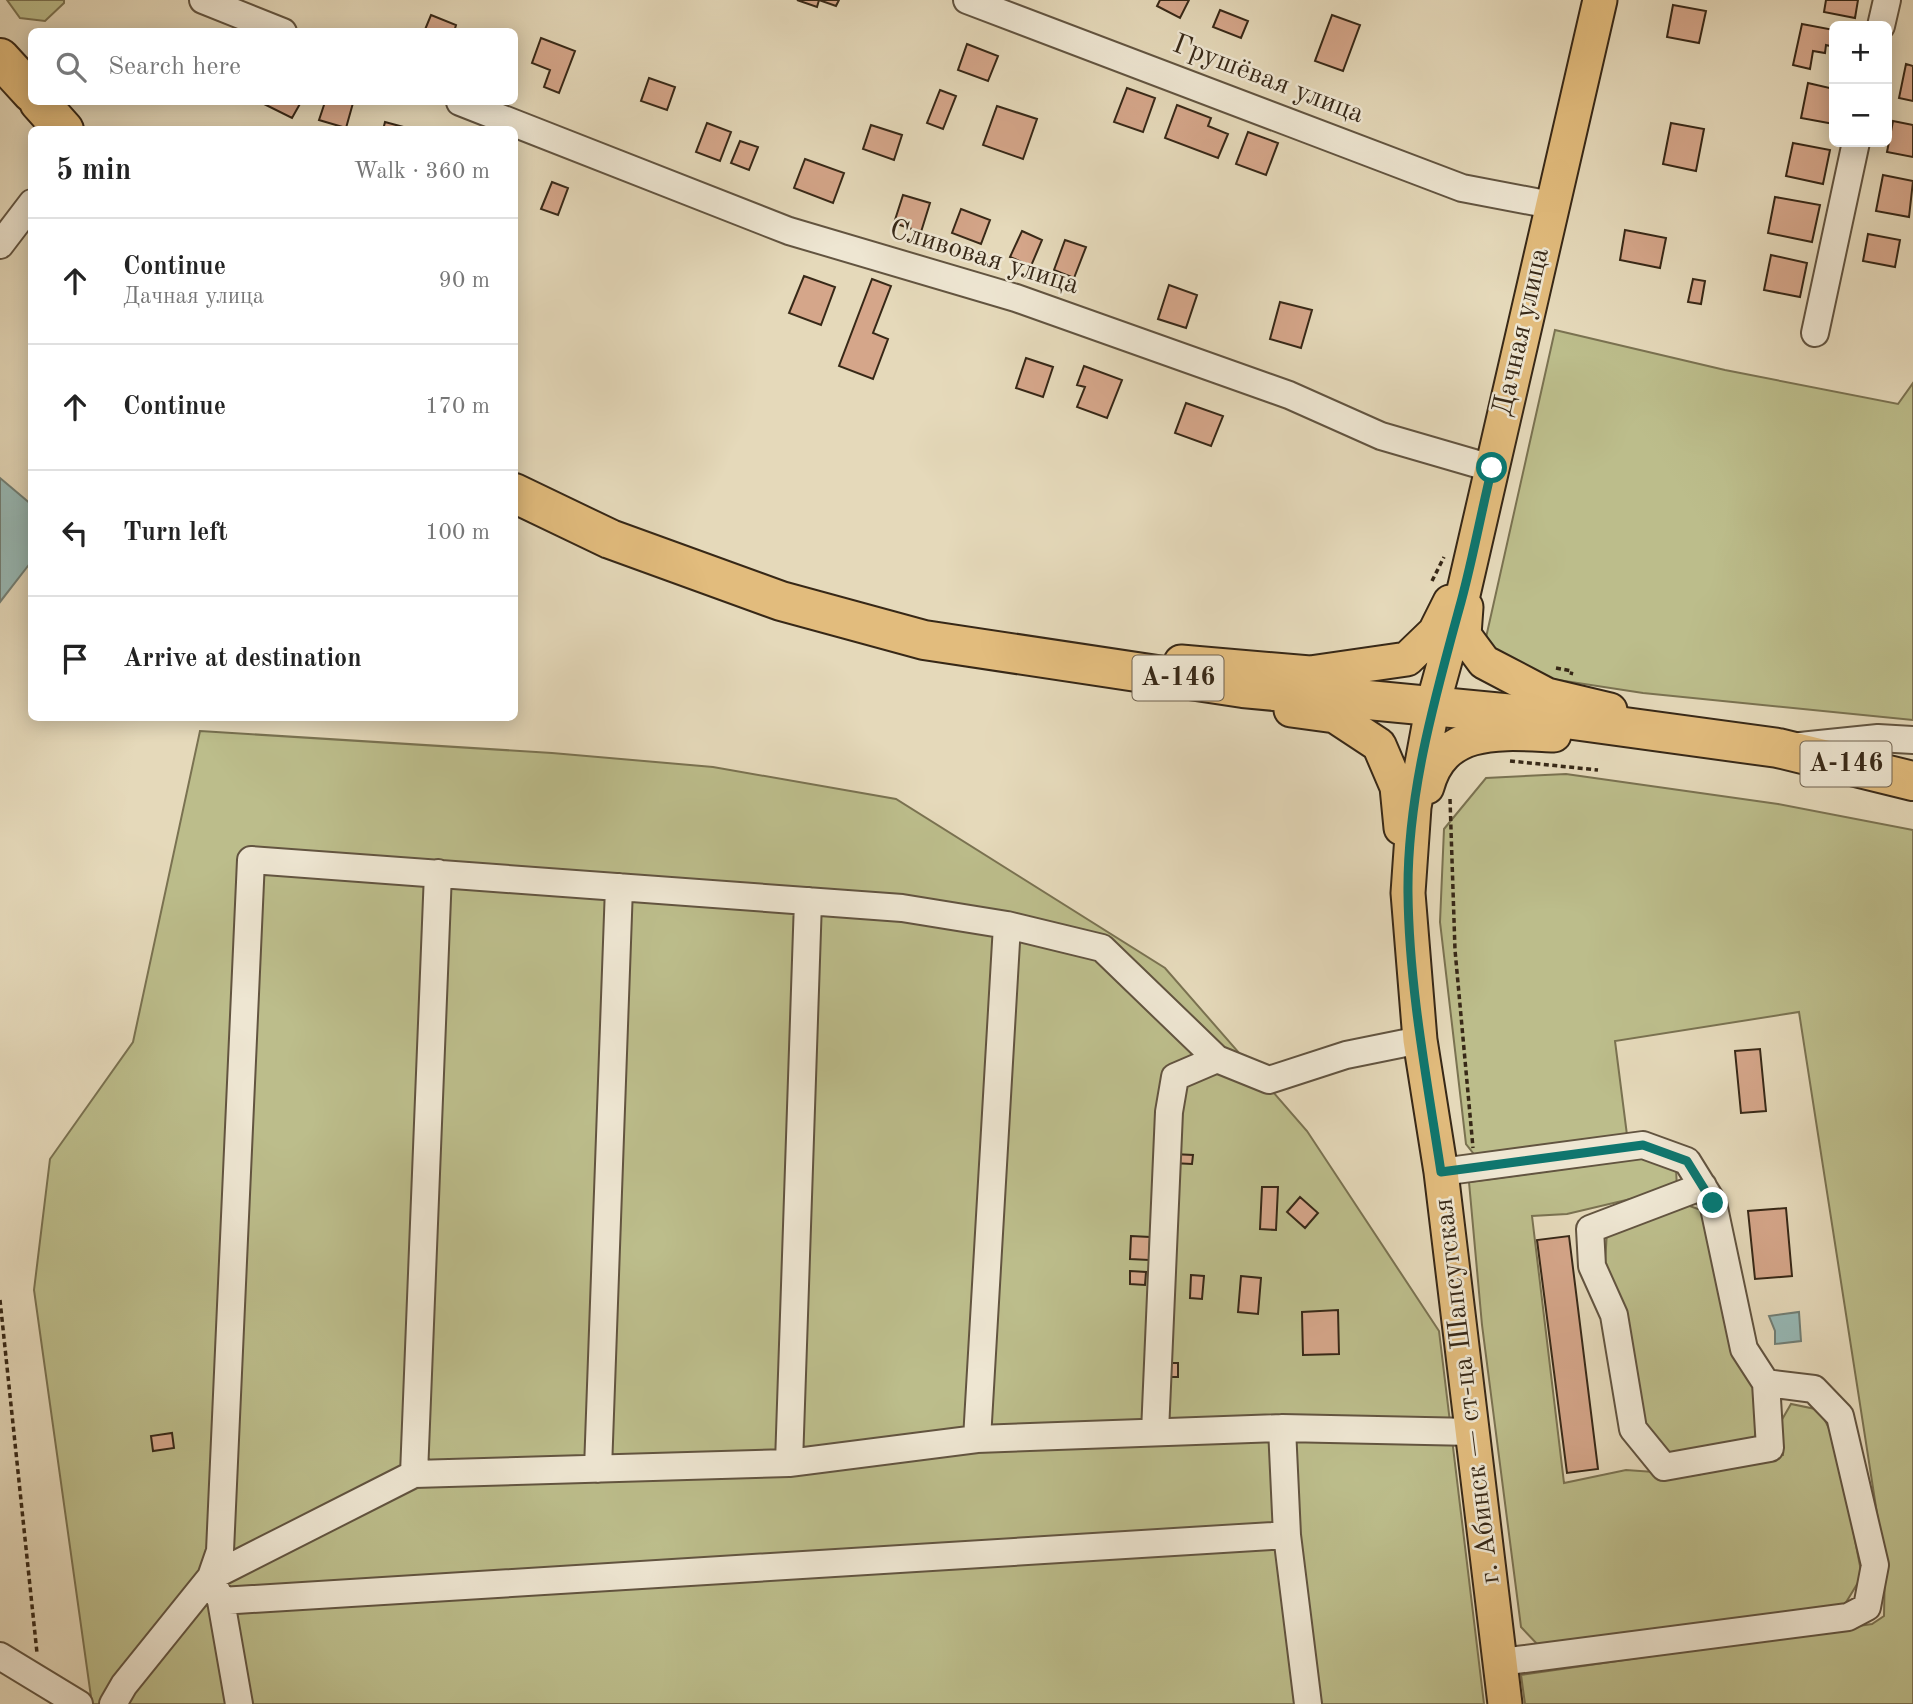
<!DOCTYPE html>
<meta charset="utf-8">
<style>
:root{--surface:#fff;--page:#f2f2f2;--text:#222;--muted:#767676;--line:#e0e0e0}
body{margin:0;font-family:"Old Standard TT",serif;background:var(--page);color:var(--text)}
.controls{position:absolute;right:21px;top:21px;display:grid;overflow:hidden;border-radius:10px;box-shadow:0 4px 18px #0003}
.controls button{width:63px;height:63px;display:grid;place-items:center;padding:0;border:0;border-bottom:2px solid var(--line);background:var(--surface);color:var(--text);font:35px sans-serif}
.stop{position:absolute;width:21px;height:21px;margin:-16px;border:5px solid #0f766e;border-radius:50%;background:#fff}
.stop.end{background:#0f766e;border-color:#fff;box-shadow:0 2px 7px #0008}
.list{margin:0;padding:0;list-style:none}
h2{display:flex;justify-content:space-between;align-items:center;height:91px;margin:0;padding:0 28px;font-size:30px}
h2 small{font-size:23px;font-weight:400;color:var(--muted)}
.list li{display:grid;grid-template-columns:46px 1fr auto;gap:21px;align-items:center;box-sizing:border-box;height:126px;padding:0 28px;border-top:2px solid var(--line)}
.list b{display:block;font-size:26px;white-space:nowrap}
.list p{margin:0;font-size:23px;white-space:nowrap;color:var(--muted)}
.list em{font-size:23px;font-style:normal;color:var(--muted)}
.icon{flex:none;width:38px;height:38px;fill:none;stroke:currentColor;stroke-width:2;stroke-linecap:round;stroke-linejoin:round}
.map{position:relative;flex:none;width:1913px;height:1704px;overflow:hidden}
.search{position:absolute;background:var(--surface);box-shadow:0 4px 18px #0003;left:28px;top:28px;width:490px;height:77px;display:flex;align-items:center;gap:18px;box-sizing:border-box;padding:0 24px;border-radius:10px;color:var(--muted);font-size:26px}
.panel{position:absolute;background:var(--surface);box-shadow:0 4px 18px #0003;left:28px;top:126px;width:490px;height:595px;border-radius:10px}
.map>svg:first-child{display:block}
.green{fill:#bcbd8b;stroke:#7a7251;stroke-width:2}
.water{fill:#97b9b6;stroke:#717f76;stroke-width:2}
.building{fill:#d5a68a;stroke:#372817;stroke-width:2}
.lines{fill:none;stroke-linecap:round;stroke-linejoin:round}
.minor-casing{stroke:#625440;stroke-width:30}
.major-casing{stroke:#372817;stroke-width:37}
.highway-casing{stroke:#372817;stroke-width:42}
.path{stroke:#372817;stroke-width:3.5;stroke-dasharray:5 3.5;stroke-linecap:butt}
.minor{stroke:#eee6d2;stroke-width:26}
.major{stroke:#e2bc7d;stroke-width:33}
.highway{stroke:#e2bc7d;stroke-width:38}
.route{stroke:#0f766e;stroke-width:9}
.labels{text-anchor:middle;dominant-baseline:central;stroke-width:5;stroke-linejoin:round;paint-order:stroke}
.shield{fill:#eee6d2;stroke:#6e614f;stroke-width:2}
.shield-label{font-size:26px;font-weight:bold;fill:#372817}
.street-label{font-size:28px;fill:#372817;stroke:#eee6d2}
</style>
<div class="map">
<svg width="1913" height="1704" viewBox="0 0 1913 1704">
<rect width="100%" height="100%" fill="#e5d9ba"/>
<filter id="stains"><feTurbulence type="fractalNoise" baseFrequency=".00286" numOctaves="4"/><feColorMatrix values="0 0 0 0 .2 0 0 0 0 .09 0 0 0 0 .02 0 0 0 .5 -.17"/></filter>
<radialGradient id="worn" r=".72"><stop offset=".6" stop-color="#630" stop-opacity="0"/><stop offset="1" stop-color="#630" stop-opacity=".3"/></radialGradient>
<!-- green -->
<path class="green" d="M7 0H64V3L45 21 20 18Z
M1555 330 1725 370 1898 404 1913 383V720L1643 693 1513 673 1485 642Z
M200 731 552 753 713 767 896 799 1165 968 1307 1131 1439 1331 1484 1704H92L34 1290 50 1159 133 1042Z
M1566 774 1778 804 1913 830V1704H1525L1521 1675 1872 1624 1884 1616 1885 1565 1799 1012 1615 1041 1627 1135 1477 1158 1466 1144 1440 922 1444 829 1486 778Z
M1643 1158 1676 1169 1677 1188 1567 1214 1532 1216 1564 1483 1626 1470 1697 1475 1783 1455 1780 1423 1791 1404 1820 1410 1836 1443 1862 1576 1845 1604 1538 1645 1521 1627 1482 1325 1469 1182Z
M1684 1204 1701 1210 1759 1393 1755 1437 1730 1450 1676 1457 1648 1437 1605 1264 1607 1231Z"/>
<!-- water -->
<path class="water" d="M0 478 32 505 31 562 0 602Z
M1799 1312 1801 1341 1775 1344V1331L1769 1316Z"/>
<!-- building -->
<path class="building" d="M797 0H839L836 6 819 0 817 7Z
M1160 0H1189L1180 18 1157 6Z
M1826 0H1858L1855 18 1824 12Z
M1673 5 1706 11 1699 43 1667 37Z
M1220 10 1248 21 1241 38 1213 27Z
M431 15 456 25 454 32H424Z
M1332 15 1360 25 1343 71 1315 61Z
M1802 24 1834 30V47L1826 45 1825 53 1813 51 1810 69 1793 65Z
M541 38 575 51 559 93 544 87 550 70 532 63Z
M967 44 998 56 988 81 958 70Z
M1906 64 1913 66V101L1899 98Z
M649 78 675 87 667 110 641 101Z
M1808 83 1834 89V124L1801 118Z
M1127 88 1155 98 1143 132 1114 122Z
M940 90 956 96 943 129 927 123Z
M265 102H301L292 118 264 104Z
M325 102 353 103 346 128 319 120Z
M1177 105 1211 118 1208 126 1228 134 1218 158 1165 138Z
M997 106 1037 119 1023 159 983 145Z
M1893 121 1913 125V157L1887 152Z
M385 122 407 128 406 130H383Z
M707 123 731 132 720 161 696 152Z
M1671 123 1704 129 1696 171 1663 164Z
M871 125 902 135 894 160 863 149Z
M1248 132 1278 143 1266 175 1236 164Z
M740 141 758 147 749 170 731 163Z
M1793 143 1830 150 1823 184 1786 176Z
M805 159 844 173 833 203 794 188Z
M1883 175 1913 181 1909 217 1876 211Z
M552 182 568 188 558 215 541 209Z
M903 195 930 203 921 232 894 223Z
M1775 197 1820 205 1812 242 1768 233Z
M961 209 990 220 981 244 952 233Z
M1625 230 1666 238 1660 268 1620 260Z
M1022 231 1042 240 1031 266 1010 257Z
M1868 234 1900 240 1895 267 1863 261Z
M1065 240 1086 247 1074 278 1054 270Z
M1771 255 1807 263 1800 297 1764 290Z
M804 276 835 287 821 325 789 313Z
M872 279 891 286 873 333 888 339 873 379 839 366Z
M1693 279 1705 281 1701 304 1688 302Z
M1169 285 1197 295 1186 328 1158 319Z
M1280 302 1312 310 1301 348 1270 339Z
M1026 358 1053 367 1043 397 1016 388Z
M1084 366 1122 380 1107 418 1077 407 1085 387 1077 385Z
M1186 403 1223 416 1211 446 1175 433Z
M1760 1049 1766 1111 1741 1113 1735 1051Z
M1173 1154 1193 1155 1192 1164 1172 1163Z
M1262 1187H1278L1276 1230 1260 1229Z
M1300 1197 1318 1213 1305 1228 1287 1212Z
M1786 1208 1792 1276 1755 1279 1748 1211Z
M1131 1236 1150 1237 1149 1260 1130 1259Z
M1569 1236 1598 1469 1567 1473 1537 1240Z
M1130 1271 1146 1272 1145 1285 1130 1284Z
M1191 1275 1204 1276 1202 1299 1190 1298Z
M1241 1276 1261 1278 1258 1314 1238 1312Z
M1338 1310 1339 1354 1303 1355 1302 1312Z
M1162 1363H1178V1377H1162Z
M172 1433 174 1448 153 1451 151 1436Z"/>
<g class="lines">
<!-- minor casing -->
<g class="minor-casing">
<path id="minor" d="M203 0 283 32
M967 0 1462 188 1551 205
M1881 26 1887 0
M460 102 789 231 1016 298 1289 395 1381 436 1491 468
M0 245 32 203
M1815 333 1856 142
M1800 746 1878 738 1913 740
M1441 1172 1643 1145 1687 1161 1713 1203 1744 1349 1766 1383 1814 1389 1840 1416 1875 1565 1867 1607 1848 1617 1501 1662
M1703 1186 1590 1229 1592 1266 1614 1315 1633 1429 1664 1467 1770 1448 1766 1383
M1282 1428 1287 1535 1308 1704
M1155 1432 1169 1112 1175 1077 1217 1059
M977 1439 1007 925
M789 1463 808 901
M598 1469 619 887
M414 1474 438 873
M1287 1535 221 1601 211 1577 414 1474 789 1463 977 1439 1282 1428 1473 1432
M221 1601 239 1704
M0 1656 79 1704
M113 1704 124 1685 211 1577 220 1551 251 860 902 908 1007 925 1102 948 1217 1059 1269 1080 1346 1055 1420 1040"/>
</g>
<!-- major casing -->
<g class="major-casing">
<path id="major" d="M1466 607 1464 635 1484 662 1547 695 1610 710
M1181 662 1310 673 1407 659 1435 632 1450 602
M1291 710 1335 716 1379 745 1397 787 1401 828
M1427 787C1443 725 1504 733 1554 735
M1505 1704 1441 1172 1420 1040 1408 893 1414 807 1433 704 1462 599 1600 0"/>
</g>
<!-- highway casing -->
<g class="highway-casing">
<path id="highway" d="M0 58 32 93
M39 102 64 130
M514 493 610 539 781 601 924 640 1243 688 1566 719 1778 748 1913 781"/>
</g>
<!-- path -->
<path class="path" d="M1432 581 1444 557
M1556 668 1572 671 1571 675
M1510 761 1598 770
M1450 799 1455 950 1473 1148
M0 1300 37 1653"/>
<!-- minor -->
<use href="#minor" class="minor"/>
<!-- major -->
<use href="#major" class="major"/>
<!-- highway -->
<use href="#highway" class="highway"/>
</g>
<g class="lines">
<!-- route -->
<path class="route" d="M1492 468C1481 513 1473 558 1461 602 1435 697 1407 794 1408 893 1409 987 1427 1080 1441 1172L1643 1145 1687 1161 1713 1203"/>
</g>
<g class="labels">
<!-- shield labels -->
<g class="shield">
<rect x="1132.5" y="655.5" width="91" height="45" rx="5"/>
<rect x="1800.5" y="741.5" width="91" height="45" rx="5"/>
</g>
<g class="shield-label">
<text x="1178" y="678">А-146</text>
<text x="1846" y="764">А-146</text>
</g>
<!-- street labels -->
<g class="street-label">
<text transform="translate(1268 80) rotate(21)">Грушёвая улица</text>
<text transform="translate(984 258) rotate(17)">Сливовая улица</text>
<text transform="translate(1522 332) rotate(-77)">Дачная улица</text>
<text transform="translate(1468 1391) rotate(-97)">г. Абинск — ст-ца Шапсугская</text>
</g>
</g>
<rect width="100%" height="100%" filter="url(#stains)"/>
<rect width="100%" height="100%" fill="url(#worn)"/>
</svg>
<div class="controls">
<button>+</button>
<button>−</button>
</div>
<div class="stop" style="left:1492px;top:468px"></div>
<div class="stop end" style="left:1713px;top:1203px"></div>
<div class="search"><svg class="icon" aria-label="search" viewBox="0 0 24 24"><circle cx="10" cy="10" r="6"/><path d="M15 15l6 6"/></svg>Search here</div>
<section class="panel">
<h2>5 min<small>Walk · 360 m</small></h2>
<ul class="list">
<li><svg class="icon" aria-label="ahead" viewBox="0 0 24 24"><path d="M12 20V5M6 11l6-6 6 6"/></svg><div><b>Continue</b><p>Дачная улица</p></div><em>90 m</em></li>
<li><svg class="icon" aria-label="ahead" viewBox="0 0 24 24"><path d="M12 20V5M6 11l6-6 6 6"/></svg><div><b>Continue</b></div><em>170 m</em></li>
<li><svg class="icon" aria-label="left" viewBox="0 0 24 24"><path d="M17 20v-9H6M10 6l-5 5 5 5"/></svg><div><b>Turn left</b></div><em>100 m</em></li>
<li><svg class="icon" aria-label="arrive" viewBox="0 0 24 24"><path d="M6 21V4h12l-3 4 3 4H6"/></svg><div><b>Arrive at destination</b></div></li>
</ul>
</section>
</div>
